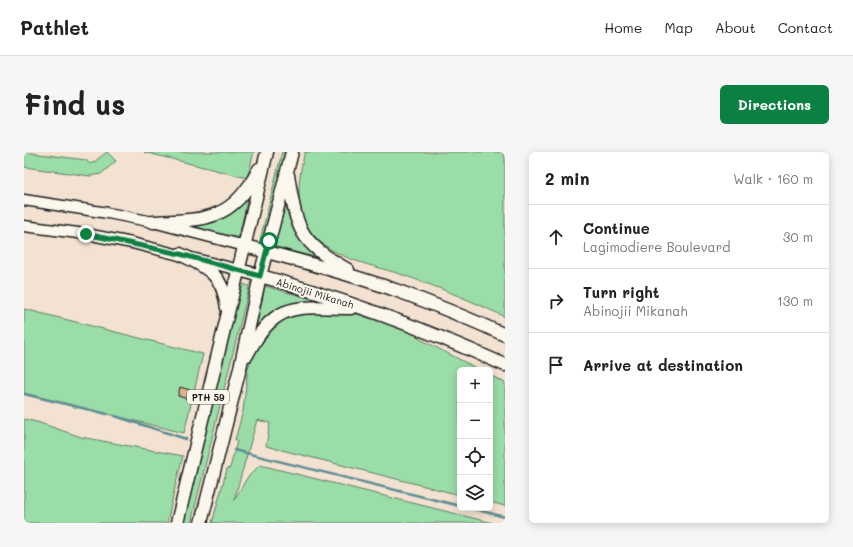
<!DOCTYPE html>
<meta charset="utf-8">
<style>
:root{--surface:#fff;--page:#f6f6f6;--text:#222;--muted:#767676;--line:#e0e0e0;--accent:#0b8043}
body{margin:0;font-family:Mali,sans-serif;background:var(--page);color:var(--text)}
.controls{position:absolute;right:12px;bottom:12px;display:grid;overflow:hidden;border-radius:6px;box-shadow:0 2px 10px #0003}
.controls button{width:36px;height:36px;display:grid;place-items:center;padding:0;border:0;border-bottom:1px solid var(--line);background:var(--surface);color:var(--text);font:20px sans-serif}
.stop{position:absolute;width:12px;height:12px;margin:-9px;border:3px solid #0b8043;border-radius:50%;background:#fff}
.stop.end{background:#0b8043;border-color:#fff;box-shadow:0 1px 4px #0008}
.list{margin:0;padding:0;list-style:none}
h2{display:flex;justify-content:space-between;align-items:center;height:52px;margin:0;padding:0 16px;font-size:17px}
h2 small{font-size:13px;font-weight:400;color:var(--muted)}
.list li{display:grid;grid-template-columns:26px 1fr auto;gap:12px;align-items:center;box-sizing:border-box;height:64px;padding:0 16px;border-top:1px solid var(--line)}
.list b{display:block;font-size:15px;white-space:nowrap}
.list p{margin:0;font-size:13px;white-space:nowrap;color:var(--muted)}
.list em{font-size:13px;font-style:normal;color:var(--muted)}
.icon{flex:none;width:22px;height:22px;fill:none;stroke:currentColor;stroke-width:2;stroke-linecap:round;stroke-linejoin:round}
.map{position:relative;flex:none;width:481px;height:371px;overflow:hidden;border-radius:6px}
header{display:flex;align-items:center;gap:24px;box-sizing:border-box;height:56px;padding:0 20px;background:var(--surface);border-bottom:1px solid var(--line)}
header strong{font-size:19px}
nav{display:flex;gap:22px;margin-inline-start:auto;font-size:14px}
.intro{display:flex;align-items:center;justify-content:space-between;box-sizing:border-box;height:96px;padding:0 24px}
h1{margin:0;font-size:28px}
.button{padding:10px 18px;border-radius:6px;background:var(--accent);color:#fff;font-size:14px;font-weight:700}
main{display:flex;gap:24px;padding:0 24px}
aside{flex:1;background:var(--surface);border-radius:6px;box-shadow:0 2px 10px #0003}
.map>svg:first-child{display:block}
.green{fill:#9bdda8;stroke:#5c7c62}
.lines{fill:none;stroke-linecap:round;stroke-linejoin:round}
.stream{stroke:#5d8d94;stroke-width:2.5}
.building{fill:#e0b191;stroke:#1c1c1c}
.minor-casing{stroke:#1c1c1c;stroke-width:13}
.major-casing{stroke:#1c1c1c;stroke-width:15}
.minor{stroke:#fbf7ec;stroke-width:10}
.major{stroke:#fbf7ec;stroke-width:12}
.route{stroke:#0b8043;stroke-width:5}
.labels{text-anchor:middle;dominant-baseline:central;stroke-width:4;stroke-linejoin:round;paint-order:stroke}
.shield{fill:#fbf7ec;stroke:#5f5e5a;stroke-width:1}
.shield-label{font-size:9px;font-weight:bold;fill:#1c1c1c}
.street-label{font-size:10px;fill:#1c1c1c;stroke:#fbf7ec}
</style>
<header>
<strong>Pathlet</strong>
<nav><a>Home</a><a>Map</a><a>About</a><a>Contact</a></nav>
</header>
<div class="intro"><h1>Find us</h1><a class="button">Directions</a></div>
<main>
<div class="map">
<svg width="481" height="371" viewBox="0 0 481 371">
<rect width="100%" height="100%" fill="#f3e2d1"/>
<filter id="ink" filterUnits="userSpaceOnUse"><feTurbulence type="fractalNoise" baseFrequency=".025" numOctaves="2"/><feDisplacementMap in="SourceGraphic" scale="8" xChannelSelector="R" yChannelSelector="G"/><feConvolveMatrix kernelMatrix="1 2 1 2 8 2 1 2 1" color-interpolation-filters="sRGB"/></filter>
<g filter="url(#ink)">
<!-- green -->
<path class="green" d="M0 0 62 8 66 12 70 10 83 0 92 9 77 22 66 24 0 15Z
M120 0H230L223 26Z
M258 0H262L237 93 235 92Z
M281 0H478L481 5V165C449 149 416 136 382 124 351 113 308 108 287 80 270 57 274 25 281 0Z
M262 46 291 103V105L251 95Z
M222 47 223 49 214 88 166 77 167 74 191 69 206 63Z
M220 132 225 134 224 140 167 371H158L212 150Z
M241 134 244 135 299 150 237 172 232 176Z
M0 157 179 202 160 281 0 241Z
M301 159 333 162 391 181 396 187 456 218H436V343L242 294 246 271 233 268 210 348 223 326 236 313 469 371H188L203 317 206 316 213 289 211 288 219 259 224 216 232 196 248 172 267 162Z
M466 223 481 231V354L466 350Z
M0 267 16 271 57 285 159 304C153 326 148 348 143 371H0Z"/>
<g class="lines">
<!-- stream -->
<path class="stream" d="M0 242 83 262
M91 264 162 287
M210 298 436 354
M446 356 481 365"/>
</g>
<!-- building -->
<path class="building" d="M156 235 166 238 164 247 154 244Z"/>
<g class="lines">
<!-- minor casing -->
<g class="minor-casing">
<path id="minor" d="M0 48 84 61 129 70 221 94
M0 74 62 82 108 91 215 118"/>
</g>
<!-- major casing -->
<g class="major-casing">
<path id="major" d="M264 23C273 78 274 89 324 118
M129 70C181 68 209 69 235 17
M221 94C272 108 324 121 374 139 410 152 446 167 481 183
M156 102C185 116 199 123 203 156
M215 118C306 142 395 174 481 213
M223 203C251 149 271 155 327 156
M153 371 243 0
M177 371 216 216 236 124 268 0"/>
</g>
<!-- minor -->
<use href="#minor" class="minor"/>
<!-- major -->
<use href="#major" class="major"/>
</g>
</g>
<g class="lines" filter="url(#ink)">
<!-- route -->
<path class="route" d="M62 82 156 102 236 124 245 89"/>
</g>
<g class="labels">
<!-- shield labels -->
<rect class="shield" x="163" y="238" width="42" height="14" rx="3"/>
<g class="shield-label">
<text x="184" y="245">PTH 59</text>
</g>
<!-- street labels -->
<g class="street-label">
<text transform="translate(291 141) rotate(17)">Abinojii Mikanah</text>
</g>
</g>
</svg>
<div class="controls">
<button>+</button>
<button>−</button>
<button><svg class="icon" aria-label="locate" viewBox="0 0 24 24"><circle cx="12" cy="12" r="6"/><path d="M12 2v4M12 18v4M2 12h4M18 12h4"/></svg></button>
<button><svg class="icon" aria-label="layers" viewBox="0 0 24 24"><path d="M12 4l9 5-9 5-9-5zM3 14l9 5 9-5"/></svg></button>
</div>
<div class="stop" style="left:245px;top:89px"></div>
<div class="stop end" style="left:62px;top:82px"></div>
</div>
<aside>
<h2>2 min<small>Walk · 160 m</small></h2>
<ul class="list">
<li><svg class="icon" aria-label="ahead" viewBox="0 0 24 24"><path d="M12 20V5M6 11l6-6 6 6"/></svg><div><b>Continue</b><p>Lagimodiere Boulevard</p></div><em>30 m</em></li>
<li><svg class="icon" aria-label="right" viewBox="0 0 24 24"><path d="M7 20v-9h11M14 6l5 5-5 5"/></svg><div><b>Turn right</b><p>Abinojii Mikanah</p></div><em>130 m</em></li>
<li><svg class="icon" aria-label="arrive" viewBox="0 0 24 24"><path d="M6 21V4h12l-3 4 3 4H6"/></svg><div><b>Arrive at destination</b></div></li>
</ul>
</aside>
</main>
